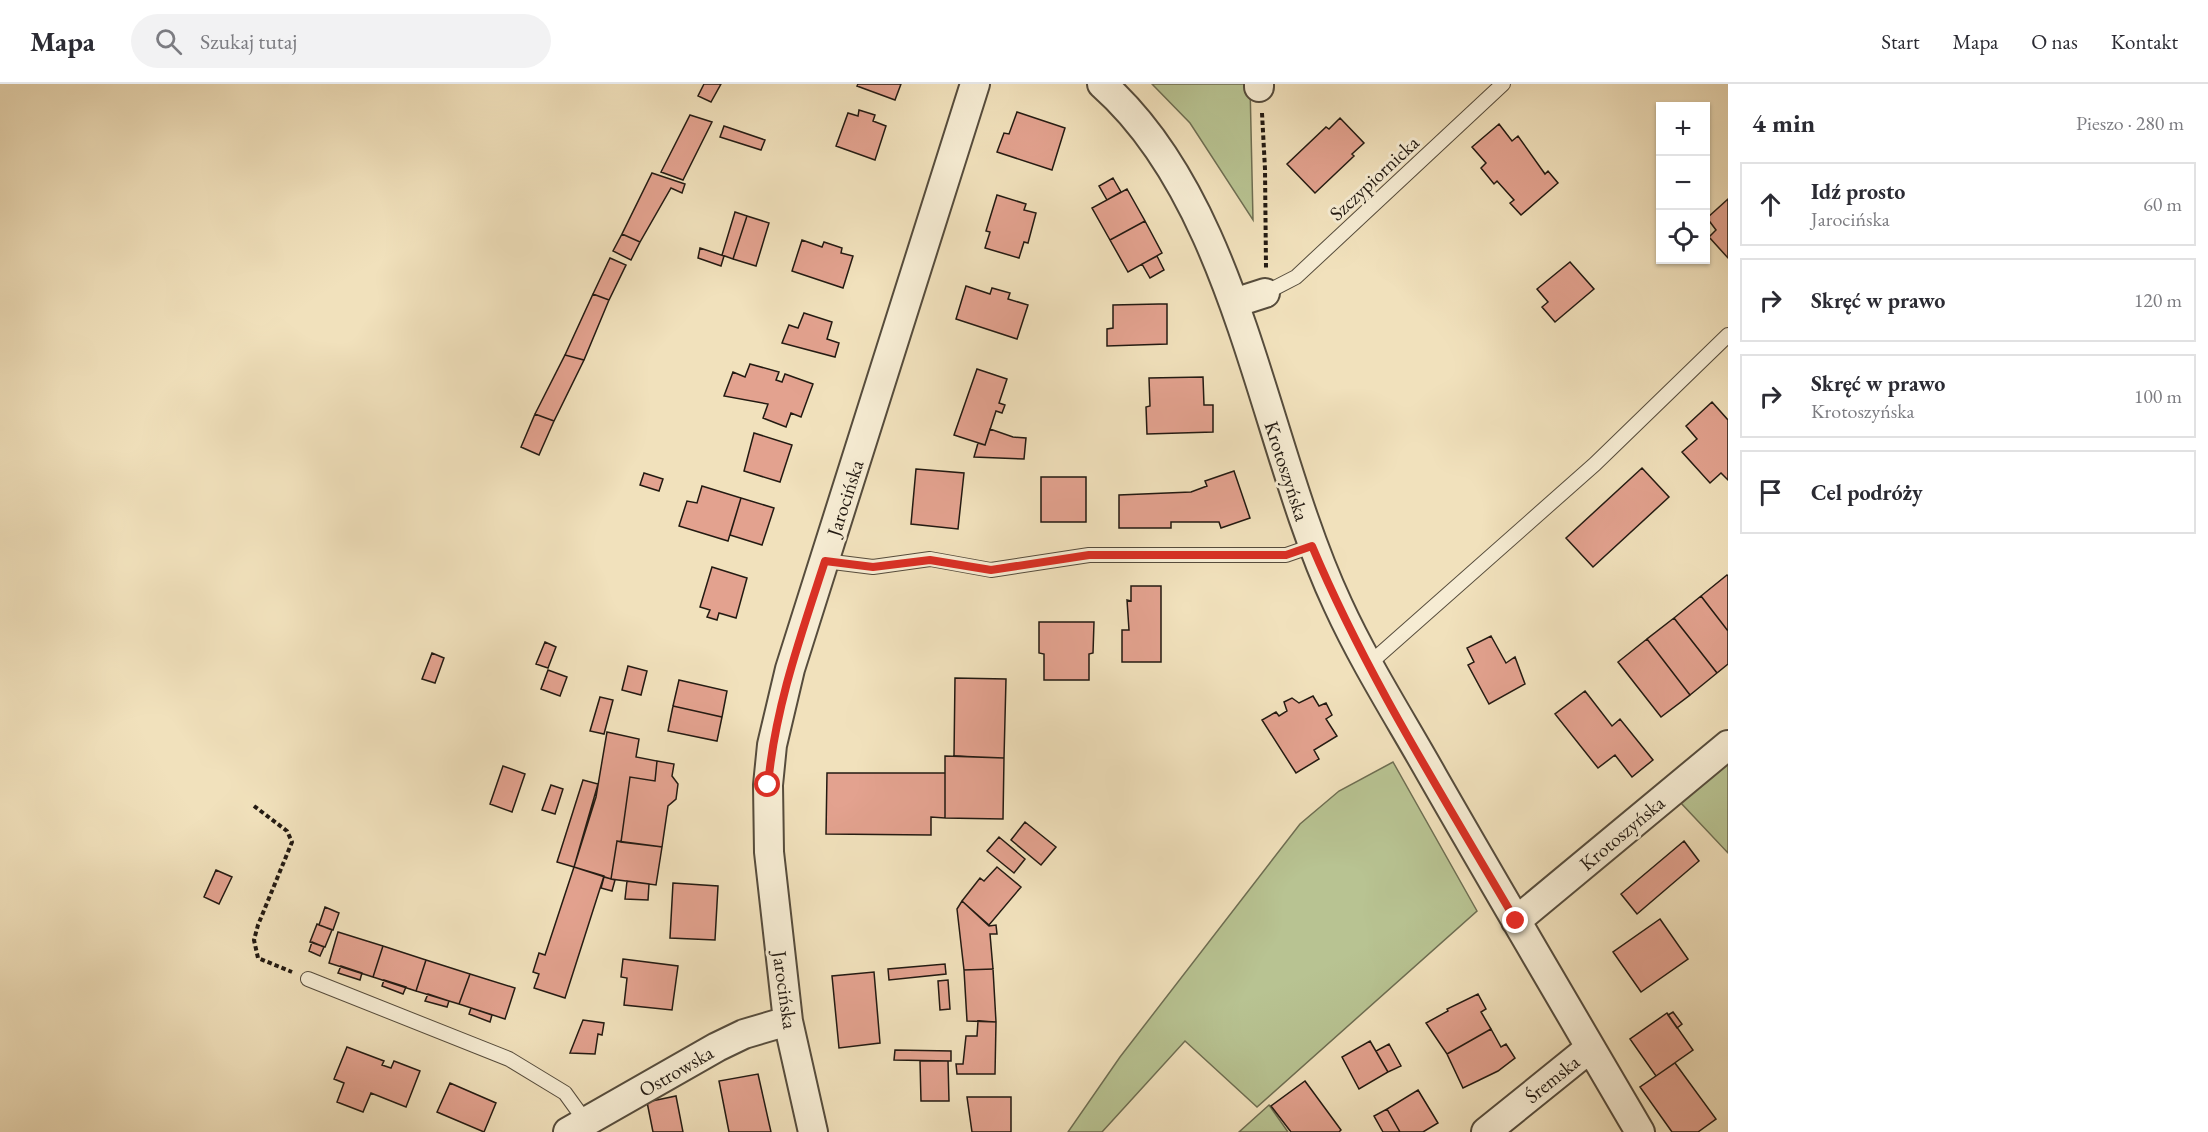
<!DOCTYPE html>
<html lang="pl">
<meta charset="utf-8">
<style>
:root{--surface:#fff;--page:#f2f2f3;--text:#2b2b33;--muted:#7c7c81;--line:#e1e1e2}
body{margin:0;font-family:"EB Garamond",serif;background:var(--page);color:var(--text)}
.controls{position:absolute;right:18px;top:18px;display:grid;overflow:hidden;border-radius:0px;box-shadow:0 2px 4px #0004}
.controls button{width:54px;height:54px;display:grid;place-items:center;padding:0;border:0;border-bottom:2px solid var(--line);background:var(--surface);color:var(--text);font:30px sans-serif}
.stop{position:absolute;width:18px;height:18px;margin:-14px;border:4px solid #d93025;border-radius:50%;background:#fff}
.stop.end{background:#d93025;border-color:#fff;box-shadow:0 2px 6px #0008}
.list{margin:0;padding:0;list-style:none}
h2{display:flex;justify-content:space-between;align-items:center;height:78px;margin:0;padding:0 24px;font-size:26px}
h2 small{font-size:20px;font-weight:400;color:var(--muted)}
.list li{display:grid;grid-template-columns:39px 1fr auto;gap:18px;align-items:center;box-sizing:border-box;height:84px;margin:0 12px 12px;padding:0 12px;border:2px solid var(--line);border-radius:0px}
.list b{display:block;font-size:22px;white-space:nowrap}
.list p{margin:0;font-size:20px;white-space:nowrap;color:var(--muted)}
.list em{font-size:20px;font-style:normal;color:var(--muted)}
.icon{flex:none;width:33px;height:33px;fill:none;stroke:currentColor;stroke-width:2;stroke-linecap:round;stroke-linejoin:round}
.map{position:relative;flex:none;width:1728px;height:1048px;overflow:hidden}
header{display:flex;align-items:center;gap:36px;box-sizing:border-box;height:84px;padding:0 30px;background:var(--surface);border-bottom:2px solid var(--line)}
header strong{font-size:28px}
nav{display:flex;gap:33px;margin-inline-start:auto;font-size:21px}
.search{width:420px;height:54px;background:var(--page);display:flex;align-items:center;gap:15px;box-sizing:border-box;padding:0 21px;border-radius:33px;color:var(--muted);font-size:22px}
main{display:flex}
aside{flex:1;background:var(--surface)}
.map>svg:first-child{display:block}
.green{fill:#b8c392;stroke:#6e6e52;stroke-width:1.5}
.building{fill:#e3a28f;stroke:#231a12;stroke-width:1.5}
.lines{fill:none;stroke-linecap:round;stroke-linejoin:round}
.lane-casing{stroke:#564c3c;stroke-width:16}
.street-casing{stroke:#564c3c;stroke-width:32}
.path{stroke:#231a12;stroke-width:4;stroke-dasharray:4.5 3;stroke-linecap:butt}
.lane{stroke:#f6ecd3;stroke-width:14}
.street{stroke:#f6ecd3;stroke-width:28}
.route{stroke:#d93025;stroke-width:8}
.labels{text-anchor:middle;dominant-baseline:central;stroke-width:6;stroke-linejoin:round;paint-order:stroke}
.street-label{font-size:20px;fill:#231a12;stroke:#f6ecd3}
</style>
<header>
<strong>Mapa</strong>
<div class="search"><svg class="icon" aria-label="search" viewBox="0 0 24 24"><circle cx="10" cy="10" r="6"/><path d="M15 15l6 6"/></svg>Szukaj tutaj</div>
<nav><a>Start</a><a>Mapa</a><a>O nas</a><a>Kontakt</a></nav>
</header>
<main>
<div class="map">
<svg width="1728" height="1048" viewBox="0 0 1728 1048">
<rect width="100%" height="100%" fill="#f1e1bc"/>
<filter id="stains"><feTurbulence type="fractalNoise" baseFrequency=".00333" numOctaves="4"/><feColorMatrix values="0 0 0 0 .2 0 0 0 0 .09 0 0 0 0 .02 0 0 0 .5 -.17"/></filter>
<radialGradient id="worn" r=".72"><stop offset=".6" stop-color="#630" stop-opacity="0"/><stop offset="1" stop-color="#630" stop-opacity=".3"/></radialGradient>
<!-- green -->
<path class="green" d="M1152 0H1250L1253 136 1190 39Z
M1393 678 1477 827 1257 1023 1185 957 1102 1048H1068L1120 973 1300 740 1339 707Z
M1728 680V769L1680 718Z
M1269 1021 1288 1048H1239Z"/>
<!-- building -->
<path class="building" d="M704 0H721L711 18 698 12Z
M858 0H901L895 16 857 2Z
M859 26 875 31 873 37 886 42 875 76 836 62 848 29 858 32Z
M1017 28 1065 44 1052 86 997 68 1004 49 1009 50Z
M690 31 712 38 683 96 661 88Z
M1340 34 1364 59 1352 70 1354 72 1315 109 1287 80 1326 43 1329 45Z
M1499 40 1512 57 1518 52 1545 90 1548 87 1558 99 1521 131 1510 119 1514 116 1497 97 1494 100 1481 84 1486 79 1472 63Z
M724 42 765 56 761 66 720 53Z
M652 89 685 100 682 109 671 104 640 158 622 150Z
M1113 94 1121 108 1107 116 1099 102Z
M1127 105 1145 137 1110 156 1092 124Z
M997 111 1026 120 1024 126 1036 129 1028 159 1024 158 1019 174 985 164 990 148 986 147Z
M1728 115V174L1709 153 1716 146 1707 134Z
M735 128 747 132 733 175 722 171Z
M747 132 769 139 756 182 733 175Z
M1145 137 1162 169 1128 188 1110 156Z
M622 150 640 158 631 176 613 167Z
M802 156 822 163 824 158 842 164 841 169 853 172 843 204 792 187Z
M700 164 724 172 721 182 698 174Z
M1157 172 1164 186 1150 194 1142 180Z
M610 174 626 181 609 216 593 210Z
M1570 178 1594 205 1555 238 1542 223 1548 218 1537 205Z
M966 202 990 210 992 204 1010 209 1008 215 1028 221 1017 255 956 235Z
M593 210 609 216 584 276 565 271Z
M1159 220H1167V260L1107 262V245L1113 244V221Z
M804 229 832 238 827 255 839 259 835 273 782 259 789 241 798 244Z
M565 271 584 276 554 337 535 330Z
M750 280 779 288 776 296 782 298 785 290 813 300 801 333 791 329 786 343 763 334 768 320 724 312 733 288 745 293Z
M977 285 1007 295 999 319 1005 321 1002 329 996 327 985 361 954 351Z
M1203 293 1204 321H1213V348L1147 350 1146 323 1150 322 1149 294Z
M1712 318 1728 336V396L1721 389 1710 399 1682 368 1697 355 1686 342Z
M535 330 554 337 539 371 521 363Z
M990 345 1013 353 1026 354 1024 375 974 373 978 359 985 361Z
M754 349 792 361 780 398 744 387Z
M1642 384 1669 413 1593 483 1566 454Z
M916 385 964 389 958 445 911 440Z
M1234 387 1250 434 1221 444 1219 438H1171V444H1119V411L1191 408 1207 402 1205 397Z
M644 389 663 395 659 407 640 401Z
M1041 393H1086V438H1041Z
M702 402 741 414 728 457 679 442 687 417 697 419Z
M741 414 774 424 762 461 730 451Z
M712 483 747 494 736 534 719 529 717 536 707 533 710 526 700 523Z
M1727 491 1728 492V547L1701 512Z
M1131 502H1161V578H1122V546H1129L1127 516 1131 517Z
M1701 512 1728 547V580L1717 589 1674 534Z
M1674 534 1717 589 1690 611 1647 555Z
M1039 538H1094L1093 569 1089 570V596H1044V570L1039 569Z
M1491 552 1506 579 1515 573 1525 600 1489 620 1468 581 1474 578 1467 564Z
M1647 555 1690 611 1661 633 1618 578Z
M545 558 556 563 548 584 536 580Z
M432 569 444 574 435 599 422 595Z
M628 582 647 587 641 611 622 606Z
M548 586 567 593 560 612 541 605Z
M955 594 1006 595 1004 674 954 672Z
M679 596 727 607 722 633 673 622Z
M1585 607 1612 642 1620 635 1653 676 1632 693 1615 671 1598 684 1555 630Z
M1313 612 1319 622 1326 619 1332 631 1326 635 1337 652 1314 666 1319 675 1296 689 1262 636 1276 628 1279 632 1287 627 1284 618 1292 614 1299 619Z
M600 613 613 616 604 650 590 647Z
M673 622 722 633 717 657 668 647Z
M607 648 639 655 636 673 657 677 655 697 630 693 621 758 617 757 611 795 574 783 596 713Z
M945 672 1004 674 1003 735 945 734Z
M657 677 674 680 672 692 678 700 676 715 668 722 662 763 621 758 630 693 655 697Z
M503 682 525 690 512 728 490 720Z
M827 689H945V734L931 733V751L826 750Z
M583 696 598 700 574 783 557 778Z
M551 701 563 705 555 730 542 726Z
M1025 738 1056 763 1041 781 1011 756Z
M999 753 1025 775 1014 789 987 767Z
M617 757 662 763 656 801 611 795Z
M1684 757 1699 777 1637 830 1621 810Z
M574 783 604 792 565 914 534 904 539 890 533 888 539 869 545 871Z
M997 783 1021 803 989 841 962 817 980 794 984 797Z
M216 786 232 793 219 820 204 813Z
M604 793 615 796 612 807 601 804Z
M627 797 649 800 648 816 625 815Z
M673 799 718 802 715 856 670 854Z
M962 817 989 842 996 841 997 850H990L993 885 964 886 957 825Z
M325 823 339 829 333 846 319 841Z
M1660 835 1688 875 1641 908 1613 868Z
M317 840 332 846 325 863 310 858Z
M338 848 383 862 373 893 329 879Z
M312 858 324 863 320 872 309 867Z
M383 862 426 876 416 907 373 893Z
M623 875 678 882 672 926 624 921 627 894 621 893Z
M426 876 470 890 459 920 416 907Z
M945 880 946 890 889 896 888 885Z
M341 882 362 889 360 896 338 889Z
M993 885 996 938 967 937 964 886Z
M874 888 880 959 839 964 832 892Z
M470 890 515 904 505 935 459 920Z
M384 896 406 903 403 910 382 902Z
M948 896 950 925 940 926 938 897Z
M428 910 449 917 447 923 425 917Z
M1478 910 1486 925 1481 928 1491 945 1447 970 1426 939 1448 927 1447 925Z
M471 924 492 931 490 938 469 930Z
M1673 928 1682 940 1677 944 1668 931Z
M1667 929 1693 966 1656 992 1630 955Z
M583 936 604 939 602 951 598 950 595 970 570 969Z
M978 937 996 938 995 990H957L956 980H963L966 952H977Z
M1491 945 1501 963 1506 960 1515 974 1498 987 1463 1004 1447 970Z
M1370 957 1388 988 1359 1005 1342 973Z
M1389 960 1401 982 1388 988 1376 967Z
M347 963 384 977 382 981 391 984 394 977 420 987 406 1023 371 1009 363 1028 337 1018 344 999 334 995Z
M895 966 951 967V977L894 976Z
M920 977H948L949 1017H921Z
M1675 979 1716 1035 1698 1048H1672L1640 1003Z
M758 990 771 1048H729L719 997Z
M1305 997 1341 1046 1339 1048H1291L1271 1022Z
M450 999 496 1019 484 1048 437 1028Z
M1418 1006 1438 1039 1423 1048H1400L1387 1025Z
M676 1012 683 1048H653L647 1018Z
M967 1013H1011V1048H972Z
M1387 1025 1400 1048H1383L1374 1032Z"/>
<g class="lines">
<!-- lane casing -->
<g class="lane-casing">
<path id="lane" d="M1265 209 1296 193 1503 0
M825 477 873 483 930 475 991 486 1089 471H1286L1312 462
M1369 580 1595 380 1728 251
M308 895 509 975 565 1009 586 1038"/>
</g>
<!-- street casing -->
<g class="street-casing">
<path id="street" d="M1102 0C1239 121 1262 359 1338 521 1365 580 1401 636 1433 693 1501 812 1571 930 1640 1048
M1259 0V3
M1234 219 1265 209
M1516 837 1728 661
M568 1048 717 963 744 950 788 937
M813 1048 788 937 769 768 768 701 772 661 790 585 975 0
M1486 1048 1590 964"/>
</g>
<!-- path -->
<path class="path" d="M1262 29 1265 85 1266 184
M254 722 287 747 292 758 258 841 254 856 258 874 292 888"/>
<!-- lane -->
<use href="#lane" class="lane"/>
<!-- street -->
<use href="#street" class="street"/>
</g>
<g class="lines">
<!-- route -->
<path class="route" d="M768 701C775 623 801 551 825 477L873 483 930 476 991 486 1089 471H1286L1312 462C1367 593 1445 715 1516 837"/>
</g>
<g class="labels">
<!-- street labels -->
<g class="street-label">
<text transform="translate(1374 94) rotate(-43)">Szczypiornicka</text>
<text transform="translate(1287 387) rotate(72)">Krotoszyńska</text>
<text transform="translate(845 414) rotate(-72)">Jarocińska</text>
<text transform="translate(1622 749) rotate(-40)">Krotoszyńska</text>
<text transform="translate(785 906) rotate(82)">Jarocińska</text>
<text transform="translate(676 987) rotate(-30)">Ostrowska</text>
<text transform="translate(1552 995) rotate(-39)">Śremska</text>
</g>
</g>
<rect width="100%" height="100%" filter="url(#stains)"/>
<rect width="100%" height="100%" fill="url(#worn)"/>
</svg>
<div class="controls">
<button>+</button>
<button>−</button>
<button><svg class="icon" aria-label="locate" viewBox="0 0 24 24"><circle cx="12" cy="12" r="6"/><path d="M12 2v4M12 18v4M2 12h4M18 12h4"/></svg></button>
</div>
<div class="stop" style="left:768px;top:701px"></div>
<div class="stop end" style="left:1516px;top:837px"></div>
</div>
<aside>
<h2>4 min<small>Pieszo · 280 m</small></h2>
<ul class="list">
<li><svg class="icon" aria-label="ahead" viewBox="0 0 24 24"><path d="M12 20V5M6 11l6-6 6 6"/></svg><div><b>Idź prosto</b><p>Jarocińska</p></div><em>60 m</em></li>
<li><svg class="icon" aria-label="right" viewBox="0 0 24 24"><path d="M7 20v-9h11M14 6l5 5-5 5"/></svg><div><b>Skręć w prawo</b></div><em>120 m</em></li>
<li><svg class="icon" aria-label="right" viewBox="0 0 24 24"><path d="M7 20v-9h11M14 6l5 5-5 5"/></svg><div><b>Skręć w prawo</b><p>Krotoszyńska</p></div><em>100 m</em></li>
<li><svg class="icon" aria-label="arrive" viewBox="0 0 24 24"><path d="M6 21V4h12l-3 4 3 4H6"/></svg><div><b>Cel podróży</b></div></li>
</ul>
</aside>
</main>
